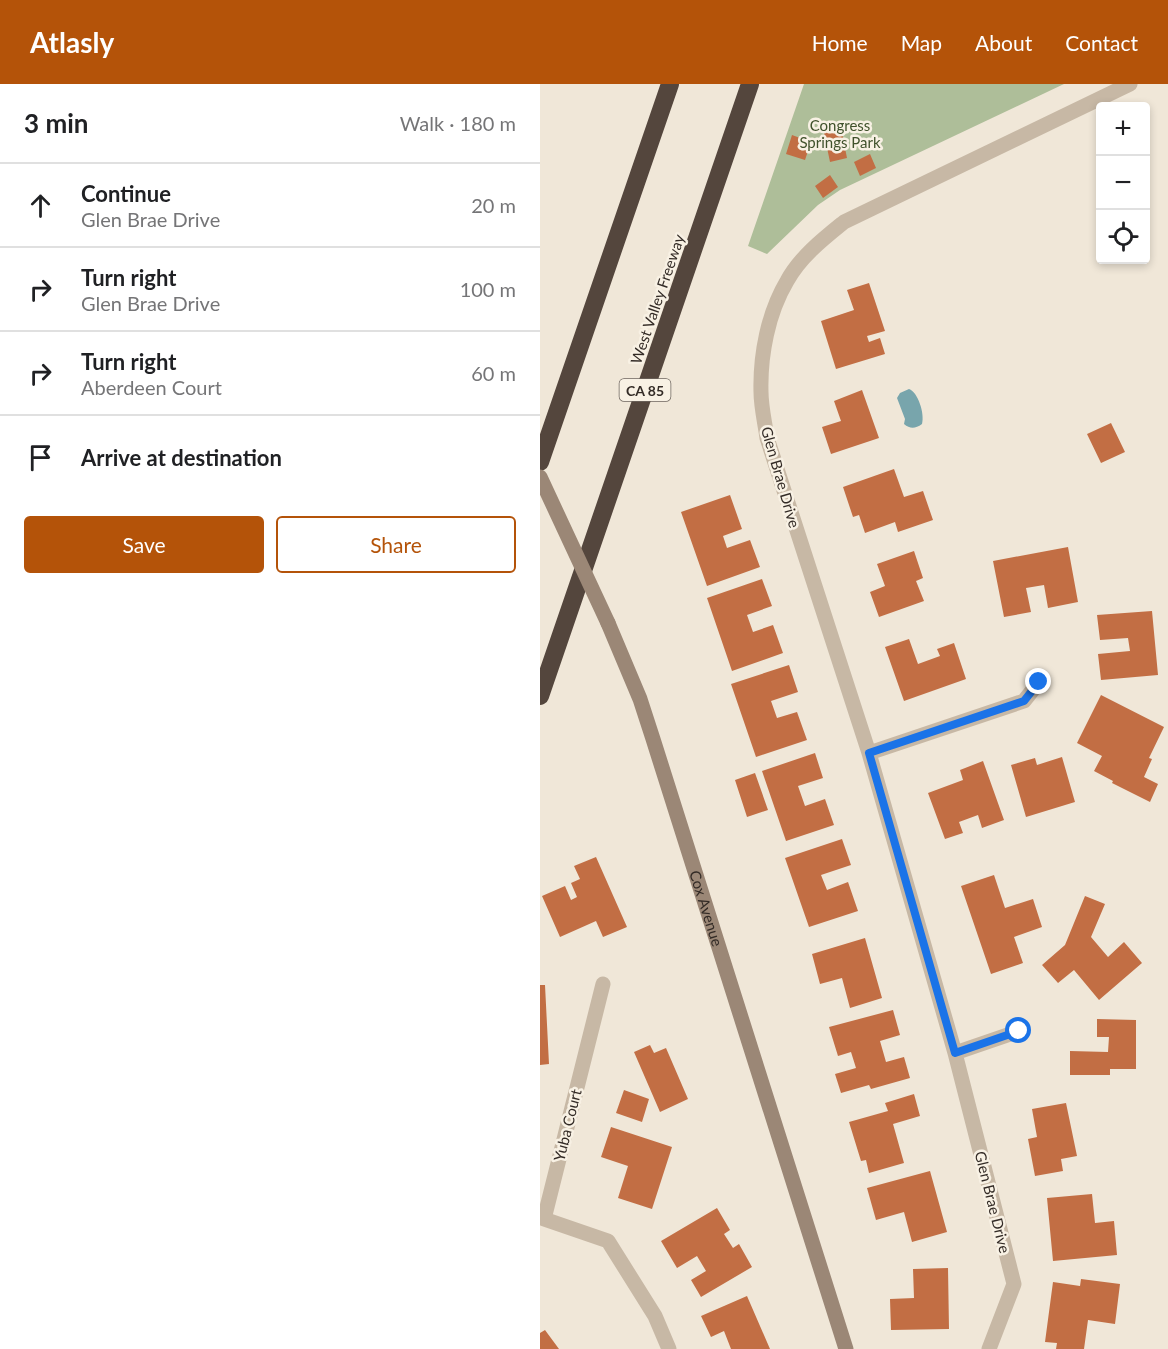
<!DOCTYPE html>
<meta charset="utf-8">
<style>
:root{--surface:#fff;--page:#f2f2f2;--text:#202124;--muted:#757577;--line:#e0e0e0;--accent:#b45309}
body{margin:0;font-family:Lato,sans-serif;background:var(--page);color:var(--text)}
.controls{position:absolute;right:18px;top:18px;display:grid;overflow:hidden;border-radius:6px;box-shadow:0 3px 9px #0003}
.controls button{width:54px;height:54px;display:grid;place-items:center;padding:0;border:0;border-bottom:2px solid var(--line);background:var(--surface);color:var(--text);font:30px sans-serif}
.stop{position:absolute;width:18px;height:18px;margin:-14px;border:4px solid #1a73e8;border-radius:50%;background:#fff}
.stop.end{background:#1a73e8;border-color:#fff;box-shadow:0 2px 6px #0008}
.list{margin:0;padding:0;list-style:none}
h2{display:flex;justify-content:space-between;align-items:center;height:78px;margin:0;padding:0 24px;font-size:26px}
h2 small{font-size:20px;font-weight:400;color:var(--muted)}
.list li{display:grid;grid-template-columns:39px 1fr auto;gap:18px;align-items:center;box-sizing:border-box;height:84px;padding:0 24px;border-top:2px solid var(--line)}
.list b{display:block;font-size:22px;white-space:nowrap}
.list p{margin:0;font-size:20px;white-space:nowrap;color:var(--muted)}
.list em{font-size:20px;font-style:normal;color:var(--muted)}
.actions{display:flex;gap:12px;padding:18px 24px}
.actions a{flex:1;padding:14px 0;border:2px solid var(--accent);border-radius:6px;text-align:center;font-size:21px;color:var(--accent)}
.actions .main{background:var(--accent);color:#fff}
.icon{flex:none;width:33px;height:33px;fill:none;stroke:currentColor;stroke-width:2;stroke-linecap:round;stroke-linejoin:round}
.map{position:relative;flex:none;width:628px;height:1265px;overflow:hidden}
header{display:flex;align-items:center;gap:36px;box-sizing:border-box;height:84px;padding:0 30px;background:var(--accent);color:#fff}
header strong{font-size:28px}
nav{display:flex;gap:33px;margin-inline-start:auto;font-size:21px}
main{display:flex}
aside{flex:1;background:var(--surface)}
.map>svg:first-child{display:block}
.green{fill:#aebe99}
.water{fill:#78a5ac}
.building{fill:#c26e44}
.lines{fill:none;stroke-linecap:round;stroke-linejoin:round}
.minor{stroke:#c7b8a5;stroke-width:15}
.secondary{stroke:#9b8776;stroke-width:15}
.motorway{stroke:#54463d;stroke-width:18}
.secondary-bridge{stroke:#9b8776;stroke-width:15}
.route{stroke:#1a73e8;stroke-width:8}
.labels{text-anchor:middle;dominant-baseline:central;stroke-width:5;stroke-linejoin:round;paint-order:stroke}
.shield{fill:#f8f1e4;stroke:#6e665f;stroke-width:1.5}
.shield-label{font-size:14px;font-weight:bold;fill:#332b26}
.park-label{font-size:15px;fill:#3f512b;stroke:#f8f1e4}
.street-label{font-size:15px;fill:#332b26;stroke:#f8f1e4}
</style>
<header>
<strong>Atlasly</strong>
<nav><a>Home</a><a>Map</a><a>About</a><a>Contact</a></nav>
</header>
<main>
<aside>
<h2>3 min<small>Walk · 180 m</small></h2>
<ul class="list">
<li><svg class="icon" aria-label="ahead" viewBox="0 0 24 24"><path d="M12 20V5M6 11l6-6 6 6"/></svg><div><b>Continue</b><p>Glen Brae Drive</p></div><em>20 m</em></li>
<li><svg class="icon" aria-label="right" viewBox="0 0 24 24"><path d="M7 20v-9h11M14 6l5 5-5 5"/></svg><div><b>Turn right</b><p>Glen Brae Drive</p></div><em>100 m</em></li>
<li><svg class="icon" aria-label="right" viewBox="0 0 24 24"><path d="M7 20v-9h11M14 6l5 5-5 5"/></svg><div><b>Turn right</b><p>Aberdeen Court</p></div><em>60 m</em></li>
<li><svg class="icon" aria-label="arrive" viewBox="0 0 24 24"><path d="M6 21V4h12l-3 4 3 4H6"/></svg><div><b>Arrive at destination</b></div></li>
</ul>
<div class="actions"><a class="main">Save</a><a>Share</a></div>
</aside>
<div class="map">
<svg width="628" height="1265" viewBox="0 0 628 1265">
<rect width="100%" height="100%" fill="#f0e7d8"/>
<!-- green -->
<path class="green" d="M264 0H524L300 106 278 121 227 170 208 162Z"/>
<!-- water -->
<path class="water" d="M369 305C378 308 385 330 382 340 375 345 370 345 364 340L365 335 357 314 360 309Z"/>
<!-- building -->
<path class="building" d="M301 44 307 74 290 78 284 49Z
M252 51 271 58 265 76 246 70Z
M330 70 336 84 320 92 314 78Z
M290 91 298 103 283 114 275 102Z
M329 199 345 247 327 252 329 258 340 254 345 270 296 285 281 237 314 226 307 206Z
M322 306 339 354 291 370 282 343 301 337 294 317Z
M571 339 585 368 561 379 547 350Z
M354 385 364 413 383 407 393 436 358 448 355 438 325 449 319 431 313 433 303 403Z
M190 411 202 445 183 452 187 464 210 456 220 483 167 502 141 428Z
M528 463 538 518 508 524 504 501 486 504 491 528 464 533 453 477Z
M374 467 383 494 376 497 384 517 339 533 330 508 345 502 337 480Z
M222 495 232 522 207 531 213 548 233 541 243 569 192 587 167 514Z
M612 527 618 591 561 596 558 570 590 567 588 554 560 556 557 531Z
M369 555 378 580 400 572 397 565 414 559 426 595 364 617 345 563Z
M249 581 258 608 231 617 237 634 257 628 267 656 216 673 191 600Z
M561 611 624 643 609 674 612 675 604 693 618 700 610 718 572 699 573 697 554 687 562 672 537 659Z
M275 669 283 694 258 702 265 722 285 715 294 741 246 757 222 687Z
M522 673 535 718 486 733 471 681 495 674 497 681Z
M443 677 464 736 442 744 438 731 419 738 423 749 405 755 388 709 423 696 420 686Z
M215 689 228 726 207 733 195 696Z
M302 755 311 781 281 791 287 806 308 798 318 827 269 843 245 774Z
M56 773 87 843 63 853 56 837 20 853 2 812 25 802 31 816 37 813 31 799 40 795 34 782Z
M454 791 465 824 493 815 502 843 474 853 483 879 451 890 421 802Z
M545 812 565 820 551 853 568 873 584 858 602 879 559 916 534 886 518 899 502 881 525 861Z
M325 854 342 914 310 924 302 894 280 900 272 870Z
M0 901H5L9 980 0 981Z
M353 926 360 951 340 957 346 978 364 973 370 994 331 1005 329 1001 301 1009 295 990 316 984 311 968 298 972 289 943Z
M557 935 596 936V985H570V991H530V967L568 968 569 953H557Z
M110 961 114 969 126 964 148 1015 120 1028 94 968Z
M84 1006 109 1015 102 1038 76 1029Z
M374 1010 380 1032 353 1040 364 1079 329 1089 326 1076 321 1077 309 1038 348 1027 345 1019Z
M526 1019 537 1072 521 1075 523 1087 495 1092 488 1055 497 1053 492 1025Z
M71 1043 132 1063 112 1125 78 1114 88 1082 61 1073Z
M390 1087 407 1148 372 1158 364 1128 336 1136 327 1104Z
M552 1110 555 1139 574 1137 577 1171 513 1177 507 1114Z
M177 1124 190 1146 184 1150 193 1164 199 1160 212 1183 161 1213 151 1196 166 1187 157 1172 137 1184 121 1157Z
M408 1184 409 1245 351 1246 350 1215 374 1214 373 1185Z
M541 1195 580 1200 575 1240 548 1236 544 1265H516L517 1259 505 1258 513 1198 540 1202Z
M207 1212 230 1265H191L184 1247 171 1253 161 1232Z
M5 1246 19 1265H0V1249Z"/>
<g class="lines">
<!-- minor -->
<path class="minor" d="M329 669 484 617 499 598
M63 900 4 1135 68 1157 115 1232 129 1265
M415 969 479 947
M449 1265 474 1200 415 969 329 669 227 354C225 339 221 323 221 308 220 271 228 229 247 197 260 173 283 155 304 138L590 0"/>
<!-- secondary -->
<path class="secondary" id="s1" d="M68 539 100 615 113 655 306 1265"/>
<!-- motorway -->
<path class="motorway" d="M0 378 130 0
M0 612 210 0"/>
<!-- secondary-bridge -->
<path class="secondary-bridge" d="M0 393 68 539"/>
</g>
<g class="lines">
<!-- route -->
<path class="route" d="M479 947 415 969 329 669 484 617 499 598"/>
</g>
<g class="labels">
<!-- shield labels -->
<rect class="shield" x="79.5" y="295" width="51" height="22" rx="4.5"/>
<g class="shield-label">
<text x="105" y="306">CA 85</text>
</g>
<!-- park labels -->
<g class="park-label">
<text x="300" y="41">Congress<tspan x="300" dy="17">Springs Park</tspan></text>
</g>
<!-- street labels -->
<g class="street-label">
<text transform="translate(117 215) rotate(-71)">West Valley Freeway</text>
<text transform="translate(241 393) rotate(74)">Glen Brae Drive</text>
<text stroke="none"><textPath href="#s1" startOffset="302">Cox Avenue</textPath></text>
<text transform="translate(27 1041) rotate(-76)">Yuba Court</text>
<text transform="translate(453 1118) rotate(76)">Glen Brae Drive</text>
</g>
</g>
</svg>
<div class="controls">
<button>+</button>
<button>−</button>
<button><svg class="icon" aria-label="locate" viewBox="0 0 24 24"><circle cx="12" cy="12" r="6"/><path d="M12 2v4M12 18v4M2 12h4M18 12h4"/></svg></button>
</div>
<div class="stop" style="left:479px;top:947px"></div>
<div class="stop end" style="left:499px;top:598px"></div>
</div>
</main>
